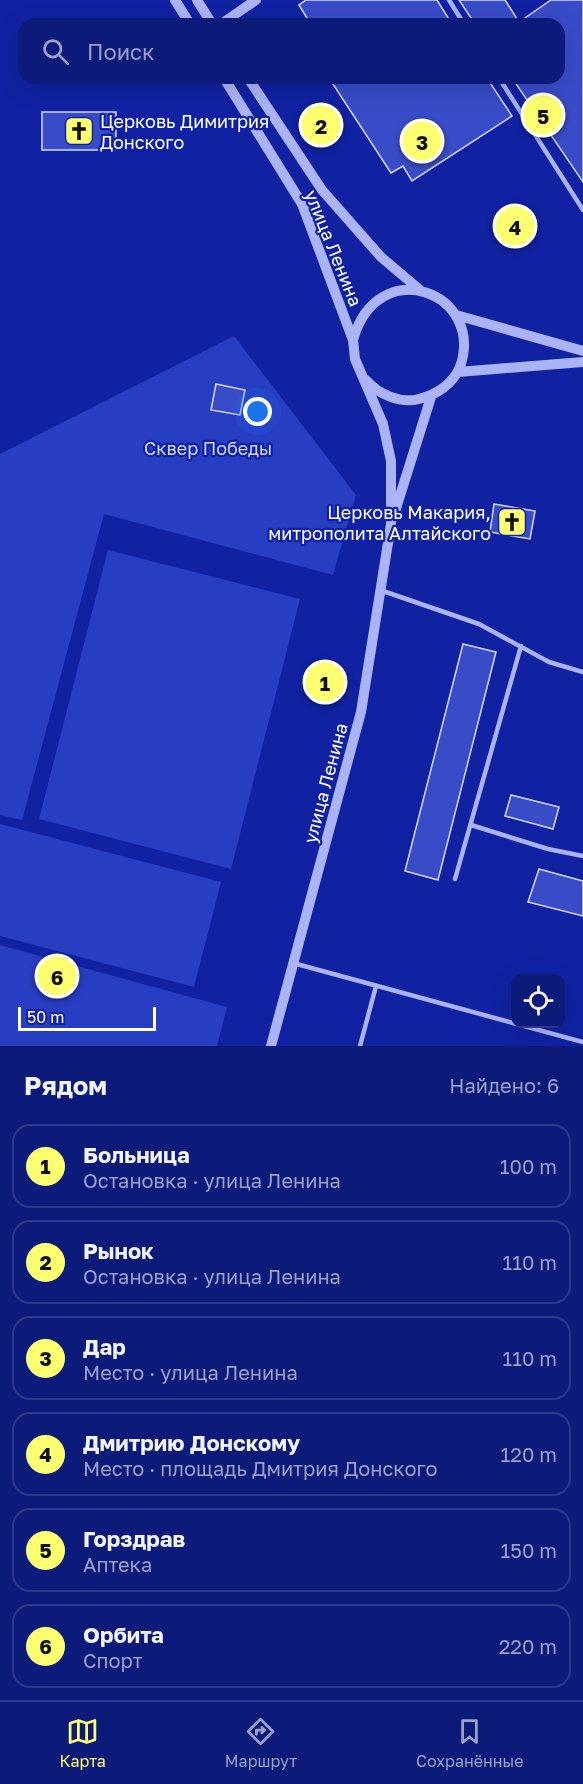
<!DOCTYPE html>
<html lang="ru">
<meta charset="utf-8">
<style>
:root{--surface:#0c1a7a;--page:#1a2781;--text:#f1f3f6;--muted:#9aa1c7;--line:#2c388b;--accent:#fcff6f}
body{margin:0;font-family:"Golos Text",sans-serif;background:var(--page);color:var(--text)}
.controls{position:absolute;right:18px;bottom:18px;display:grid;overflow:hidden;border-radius:12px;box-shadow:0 6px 24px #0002}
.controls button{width:54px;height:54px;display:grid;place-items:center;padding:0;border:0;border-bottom:2px solid var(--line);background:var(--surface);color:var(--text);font:30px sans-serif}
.scale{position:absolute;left:18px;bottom:15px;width:138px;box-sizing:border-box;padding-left:6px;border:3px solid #fff;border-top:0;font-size:16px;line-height:21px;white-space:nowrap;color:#fff;-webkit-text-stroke:4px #1022a2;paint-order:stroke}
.you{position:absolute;left:258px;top:412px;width:21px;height:21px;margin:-15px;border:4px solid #fff;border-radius:50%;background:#1a73e8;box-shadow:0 0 0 9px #1a73e833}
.badge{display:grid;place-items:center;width:39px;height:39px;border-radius:50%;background:var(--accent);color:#111;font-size:20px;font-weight:700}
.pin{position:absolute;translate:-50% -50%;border:3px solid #fff;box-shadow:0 2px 6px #0006}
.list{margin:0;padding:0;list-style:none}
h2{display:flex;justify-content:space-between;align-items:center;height:78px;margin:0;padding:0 24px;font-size:26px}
h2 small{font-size:20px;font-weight:400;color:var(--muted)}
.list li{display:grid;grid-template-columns:39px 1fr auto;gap:18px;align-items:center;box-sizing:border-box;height:84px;margin:0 12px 12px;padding:0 12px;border:2px solid var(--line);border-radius:18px}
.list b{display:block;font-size:22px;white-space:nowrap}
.list p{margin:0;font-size:20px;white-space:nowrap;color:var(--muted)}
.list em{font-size:20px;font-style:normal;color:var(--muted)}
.icon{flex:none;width:33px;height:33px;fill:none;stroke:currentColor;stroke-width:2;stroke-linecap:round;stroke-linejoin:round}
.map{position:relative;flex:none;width:583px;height:1046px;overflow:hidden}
.search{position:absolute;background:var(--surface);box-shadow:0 6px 24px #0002;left:18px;right:18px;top:18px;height:66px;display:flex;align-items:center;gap:15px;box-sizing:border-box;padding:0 21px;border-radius:18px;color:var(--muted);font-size:22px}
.sheet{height:654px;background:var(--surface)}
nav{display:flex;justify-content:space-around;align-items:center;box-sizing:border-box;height:84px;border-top:2px solid var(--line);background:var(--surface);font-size:16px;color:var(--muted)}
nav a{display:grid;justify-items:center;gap:3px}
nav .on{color:var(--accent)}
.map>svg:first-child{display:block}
.green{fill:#273dc2}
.building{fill:#394cc8;stroke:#d3d9fe;stroke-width:1.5}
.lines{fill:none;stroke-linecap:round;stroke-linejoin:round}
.service{stroke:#aab4f6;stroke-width:4.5}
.tertiary{stroke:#aab4f6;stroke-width:10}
.labels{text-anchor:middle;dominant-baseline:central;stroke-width:4.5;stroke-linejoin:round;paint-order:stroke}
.poi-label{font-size:18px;fill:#fff;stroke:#1022a2;text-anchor:start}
.street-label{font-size:18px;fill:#fff;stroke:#1022a2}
.park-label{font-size:18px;fill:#d3d9fe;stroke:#1022a2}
</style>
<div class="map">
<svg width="583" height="1046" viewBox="0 0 583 1046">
<rect width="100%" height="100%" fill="#1022a2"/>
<!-- green -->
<path class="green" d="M234 336 356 495 333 575 104 514 22 820 0 815V454Z
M108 550 300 599 231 869 39 819Z
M0 824 221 882 194 987 0 936Z
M0 945 227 1007 217 1046H0Z"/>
<!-- building -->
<path class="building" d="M306 0H437L452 24H308L310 23 299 5Z
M459 0H505L519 22 551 0H583V182L512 78H559V24H475Z
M329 78H487L512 116 412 181 403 166 391 173Z
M42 112H116V150H42Z
M216 384 245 390 240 415 211 410Z
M494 504 535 511 530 539 490 532Z
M463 644 496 652 438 880 405 871Z
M511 795 559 807 553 829 505 816Z
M539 869 583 881V916L528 902Z"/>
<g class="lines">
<!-- service -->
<path class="service" d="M449 0 464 24
M499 78 583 210
M380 590 479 624 549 662 583 672
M471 825 548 849 583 856
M455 879 521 646
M293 963 583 1042
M360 1046 376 986"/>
<!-- tertiary -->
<path class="tertiary" d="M175 0 190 24
M197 0 212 24
M221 24 256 0
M224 78 302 204 353 340 355 359 383 424 391 461V524L361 712 271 1046
M248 78 322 190 381 257 420 290
M456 315 583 351
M353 340C377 252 486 292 460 367 453 384 436 395 419 399 400 404 378 394 366 380
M458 372 583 362
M393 518 431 397"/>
</g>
<!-- icons -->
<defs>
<g id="church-square" transform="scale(1.5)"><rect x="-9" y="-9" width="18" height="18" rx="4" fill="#fcff6f" stroke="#1022a2"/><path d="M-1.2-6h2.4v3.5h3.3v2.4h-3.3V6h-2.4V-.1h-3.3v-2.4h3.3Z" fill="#111"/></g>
</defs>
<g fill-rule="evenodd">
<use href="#church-square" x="79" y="131"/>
<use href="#church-square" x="512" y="522"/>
</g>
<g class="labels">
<!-- poi labels -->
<g class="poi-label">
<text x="100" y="121">Церковь Димитрия<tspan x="100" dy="21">Донского</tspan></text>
<text x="491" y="512" text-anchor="end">Церковь Макария,<tspan x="491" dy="21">митрополита Алтайского</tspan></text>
</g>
<!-- street labels -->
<g class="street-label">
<text transform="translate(334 248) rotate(68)">улица Ленина</text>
<text transform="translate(325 783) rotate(-75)">улица Ленина</text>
</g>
<!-- park labels -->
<g class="park-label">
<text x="208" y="448">Сквер Победы</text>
</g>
</g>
</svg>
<div class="controls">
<button><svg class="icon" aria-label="locate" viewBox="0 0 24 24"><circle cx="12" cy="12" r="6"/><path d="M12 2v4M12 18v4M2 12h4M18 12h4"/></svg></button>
</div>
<div class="scale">50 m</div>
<div class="you"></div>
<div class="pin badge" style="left:325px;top:682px">1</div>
<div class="pin badge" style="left:321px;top:125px">2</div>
<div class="pin badge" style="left:422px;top:141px">3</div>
<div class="pin badge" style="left:515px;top:226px">4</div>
<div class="pin badge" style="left:543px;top:115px">5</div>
<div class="pin badge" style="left:57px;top:976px">6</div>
<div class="search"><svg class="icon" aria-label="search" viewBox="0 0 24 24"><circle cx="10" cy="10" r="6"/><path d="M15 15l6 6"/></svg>Поиск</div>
</div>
<section class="sheet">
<h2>Рядом<small>Найдено: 6</small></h2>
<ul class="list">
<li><span class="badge">1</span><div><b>Больница</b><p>Остановка · улица Ленина</p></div><em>100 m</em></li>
<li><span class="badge">2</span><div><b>Рынок</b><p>Остановка · улица Ленина</p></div><em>110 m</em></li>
<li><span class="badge">3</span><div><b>Дар</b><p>Место · улица Ленина</p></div><em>110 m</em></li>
<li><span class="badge">4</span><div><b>Дмитрию Донскому</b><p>Место · площадь Дмитрия Донского</p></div><em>120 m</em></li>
<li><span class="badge">5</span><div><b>Горздрав</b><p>Аптека</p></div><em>150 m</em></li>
<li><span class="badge">6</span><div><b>Орбита</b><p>Спорт</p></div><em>220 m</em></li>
</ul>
</section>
<nav>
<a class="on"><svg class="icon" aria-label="map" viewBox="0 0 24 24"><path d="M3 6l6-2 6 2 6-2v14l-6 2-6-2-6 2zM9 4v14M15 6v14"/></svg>Карта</a>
<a><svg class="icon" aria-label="directions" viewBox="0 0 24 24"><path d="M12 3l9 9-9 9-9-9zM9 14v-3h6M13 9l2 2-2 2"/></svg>Маршрут</a>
<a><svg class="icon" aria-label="saved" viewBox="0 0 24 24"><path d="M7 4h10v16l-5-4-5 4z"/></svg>Сохранённые</a>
</nav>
